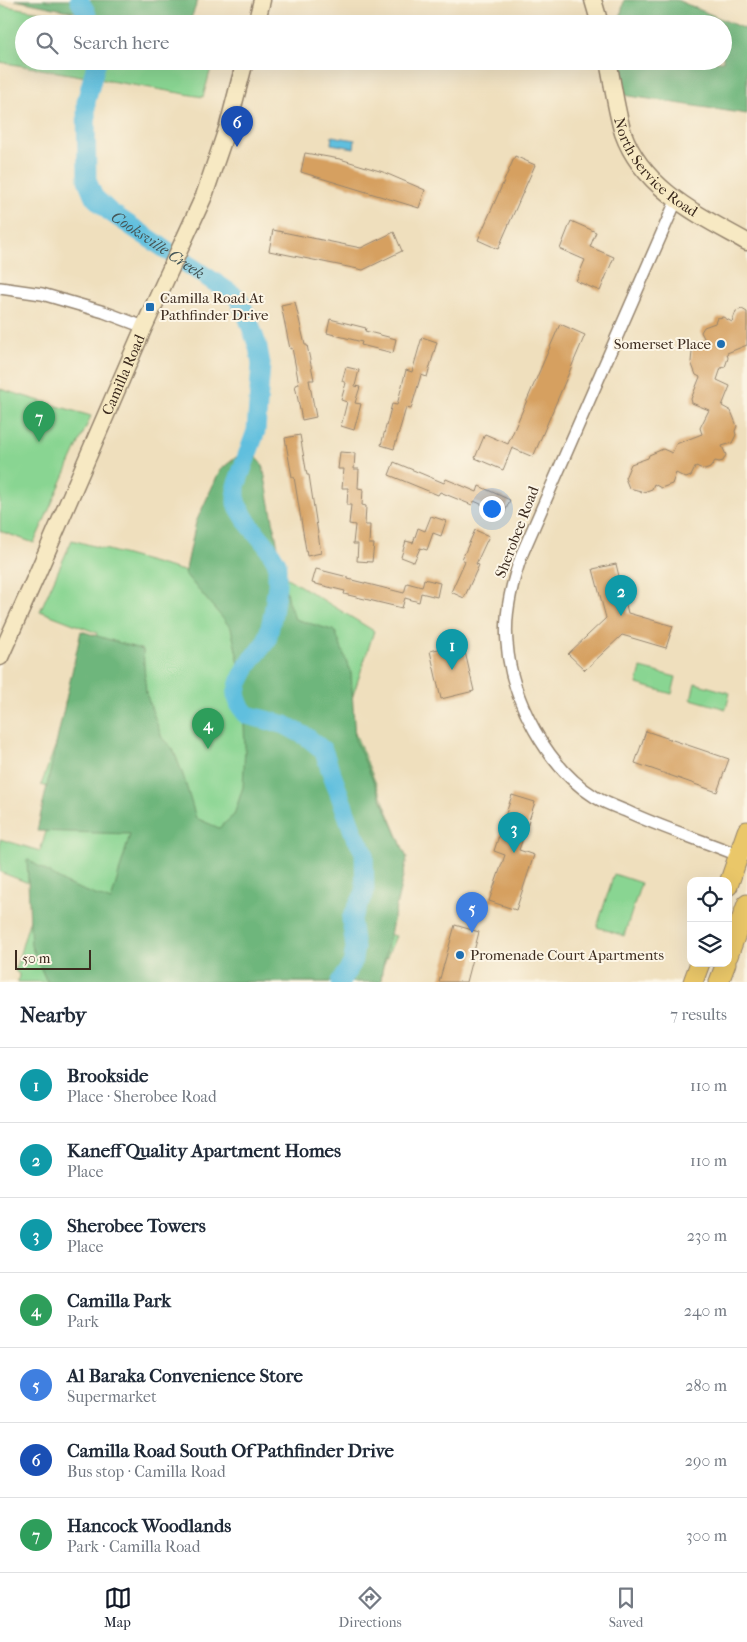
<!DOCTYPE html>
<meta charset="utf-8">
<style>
:root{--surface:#fff;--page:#f2f2f3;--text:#1f2937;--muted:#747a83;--line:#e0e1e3;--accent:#111827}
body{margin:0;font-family:"IM FELL French Canon",serif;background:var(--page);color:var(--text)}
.controls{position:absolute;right:15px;bottom:15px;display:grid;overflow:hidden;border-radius:10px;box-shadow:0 5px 20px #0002}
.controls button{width:45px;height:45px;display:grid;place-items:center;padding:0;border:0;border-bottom:1px solid var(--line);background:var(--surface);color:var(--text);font:25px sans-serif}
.scale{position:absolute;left:15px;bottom:12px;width:76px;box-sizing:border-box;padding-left:5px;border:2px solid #3b2a1e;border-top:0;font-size:14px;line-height:18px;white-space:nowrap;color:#3b2a1e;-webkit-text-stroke:4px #fcf5e5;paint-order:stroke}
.you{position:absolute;left:491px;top:508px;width:18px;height:18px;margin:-12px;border:4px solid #fff;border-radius:50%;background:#1a73e8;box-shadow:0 0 0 8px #1a73e833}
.badge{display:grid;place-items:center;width:32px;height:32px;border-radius:50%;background:var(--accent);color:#fff;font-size:16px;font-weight:700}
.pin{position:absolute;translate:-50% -41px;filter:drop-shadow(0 1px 2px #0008)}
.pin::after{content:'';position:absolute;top:26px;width:18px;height:15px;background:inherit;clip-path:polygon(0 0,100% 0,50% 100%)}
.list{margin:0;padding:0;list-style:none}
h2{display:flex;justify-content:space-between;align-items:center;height:65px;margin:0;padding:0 20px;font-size:21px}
h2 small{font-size:16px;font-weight:400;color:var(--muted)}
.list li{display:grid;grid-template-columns:32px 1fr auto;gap:15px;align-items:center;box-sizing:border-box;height:75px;padding:0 20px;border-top:1px solid var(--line)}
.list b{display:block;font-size:19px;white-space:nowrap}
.list p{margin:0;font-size:16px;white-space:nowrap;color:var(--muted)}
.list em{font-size:16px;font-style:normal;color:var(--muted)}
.icon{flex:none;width:28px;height:28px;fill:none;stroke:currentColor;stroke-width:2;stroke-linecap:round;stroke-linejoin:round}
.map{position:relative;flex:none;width:747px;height:982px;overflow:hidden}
.search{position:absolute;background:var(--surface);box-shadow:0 5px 20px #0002;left:15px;right:15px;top:15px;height:55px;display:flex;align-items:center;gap:12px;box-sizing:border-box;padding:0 18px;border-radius:28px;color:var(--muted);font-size:19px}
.sheet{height:590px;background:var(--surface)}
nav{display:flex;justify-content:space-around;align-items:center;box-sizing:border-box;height:70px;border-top:1px solid var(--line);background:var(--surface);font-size:14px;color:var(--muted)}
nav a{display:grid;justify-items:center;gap:2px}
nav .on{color:var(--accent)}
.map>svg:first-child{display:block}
.green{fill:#89d592;stroke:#628058}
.forest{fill:#6eb67c;stroke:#54704d}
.water{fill:#60bfde;stroke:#4e747e}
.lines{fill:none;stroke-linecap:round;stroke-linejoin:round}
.river{stroke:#60bfde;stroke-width:19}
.building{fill:#d6a061}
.street-casing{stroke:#95846e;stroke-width:14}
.secondary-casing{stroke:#95846e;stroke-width:19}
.primary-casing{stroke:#95846e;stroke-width:21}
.street{stroke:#fff;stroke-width:11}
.secondary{stroke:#f7e9c3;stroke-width:16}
.primary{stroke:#eac769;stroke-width:19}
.poi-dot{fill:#1f6fb2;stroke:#fcf5e5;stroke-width:2}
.labels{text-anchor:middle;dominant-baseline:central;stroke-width:4;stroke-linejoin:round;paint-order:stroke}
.street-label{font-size:15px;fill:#3b2a1e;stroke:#fcf5e5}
.poi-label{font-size:15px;fill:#3b2a1e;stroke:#fcf5e5;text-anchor:start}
.water-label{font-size:16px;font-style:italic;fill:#465758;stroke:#fcf5e5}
</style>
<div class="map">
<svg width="747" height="982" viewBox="0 0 747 982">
<rect width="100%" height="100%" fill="#fcf5e5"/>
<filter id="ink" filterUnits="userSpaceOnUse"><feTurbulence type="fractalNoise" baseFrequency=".02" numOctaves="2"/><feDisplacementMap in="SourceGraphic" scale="10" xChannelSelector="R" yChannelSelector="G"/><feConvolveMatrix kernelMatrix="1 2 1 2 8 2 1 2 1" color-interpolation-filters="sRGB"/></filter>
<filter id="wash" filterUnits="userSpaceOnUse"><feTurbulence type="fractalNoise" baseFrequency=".0096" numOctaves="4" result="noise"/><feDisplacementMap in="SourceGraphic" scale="20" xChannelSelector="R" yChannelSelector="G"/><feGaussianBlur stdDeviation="1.12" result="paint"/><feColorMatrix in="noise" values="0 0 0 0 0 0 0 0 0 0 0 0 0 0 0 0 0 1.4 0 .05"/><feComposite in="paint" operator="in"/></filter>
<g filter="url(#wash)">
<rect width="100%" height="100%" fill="#efdfbd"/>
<!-- green -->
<path class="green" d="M0 5 111 24H24V61H213L203 97 0 62Z
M0 389 91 416 34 543 0 531Z
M220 537 374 631 347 714 402 846 377 932 396 936 376 982H18L19 974 15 971 39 887 0 872V839L40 851 59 790 41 785 97 633 40 611 72 540 205 577Z
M641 668 676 677 672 694 637 684Z
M695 683 730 693 726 709 691 699Z
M614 874 641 883 624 936 597 927Z"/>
<!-- forest -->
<path class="forest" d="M15 0H198L189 24H132Z
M624 0H677L747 30V114L623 95 616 61H723V24H619Z
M250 446 263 466 288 602 295 619 335 631 351 673 355 739 407 858 382 971 381 982H52L46 980 31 946 27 859 67 884 111 901 130 834 37 831 81 631 143 650 146 693 162 738 173 749 183 775 196 818 219 828 234 815 243 787 245 748 242 677 231 628 185 574 196 522 220 470Z"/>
<!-- water -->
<path class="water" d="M332 136 355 140 354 148 331 144Z"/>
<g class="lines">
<!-- river -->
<g class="river">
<path d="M79 0 86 12 90 24"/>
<path id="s1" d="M97 61 86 102 87 180 94 197 110 212 238 298 247 316 258 347 261 364 256 431 236 486V503L248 523 267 546 277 563V585L273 614 267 640 248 665 239 683 236 695 240 706 247 715 285 725 307 737 323 750 354 834 364 852 365 892 351 919 355 948 352 964 340 982"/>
</g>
</g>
<g id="blocks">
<!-- building -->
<path class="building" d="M305 153 340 159 383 172 425 190 419 208 301 172Z
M515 156 535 165 498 249 478 240Z
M571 221 596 232 590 247 614 257 600 291 576 281 585 260 560 249Z
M273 230 361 248 394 232 402 251 363 270 269 251Z
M295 302 305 345H307L314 380H309L316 417 302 420 295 385 299 384 292 348 290 349 281 305Z
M742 309 747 312V345L727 353 728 358 725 367 721 368 717 380 730 386 722 406 731 411 737 426 735 431 736 435 732 443 722 446 726 455 723 461 719 462 715 461 710 468 705 470 696 466 691 476 686 478 676 473 672 484 661 488 654 484 652 489 641 493V491L629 488 625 478 631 464 648 458 649 455 663 449 672 453 676 444 702 434 700 428 709 410 692 403 691 399 700 377 696 375 691 362 692 351 695 344 705 340 701 332 704 327 715 323 717 318 723 317 732 322 736 311Z
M330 319 366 328 365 331 396 339 393 353 361 345 362 342 327 333Z
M560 324 585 335 533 457 512 448 503 470 475 458 485 434 508 444Z
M422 337 437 342 427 377 421 375 411 409 406 408 394 449 381 445 392 404 397 405 406 370 412 372Z
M346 367 359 370 355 386 360 387 355 403 361 404 354 430 341 426 347 402 341 400 346 383 342 381Z
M300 435 307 475H309L321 553 307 556 294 477H292L285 438Z
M340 452 355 453 354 469H359L358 488 363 489 362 505 366 506 365 525H370L369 544H374L372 562 357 561 358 544H353L355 525 349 524 351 505H347L348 488H342L344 469H338Z
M394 462 444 483 446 479 477 492 479 486 510 500 504 514 474 501 472 505 440 492 438 495 389 475Z
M431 516 446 521 441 536 433 533 427 550 420 548 414 562 401 557 406 541 413 543 418 528 425 531Z
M475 530 489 536 476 564 479 565 464 598 451 592 465 561 462 559Z
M616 564 628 613 673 626 666 648 622 635 585 670 568 654 606 618 593 569Z
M316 569 348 577V579L404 593 407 583 422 587 424 579 440 583 437 597 421 593 419 602 405 598 402 608 344 594 345 591 312 583Z
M463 643 474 691 441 699 430 651Z
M646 731 729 759 717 792 635 763Z
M512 795 535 802 519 850 534 855 516 910 489 901 505 855 494 851Z
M455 925 479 932 466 982H439Z"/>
</g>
</g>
<g filter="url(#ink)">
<use href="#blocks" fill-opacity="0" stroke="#95846e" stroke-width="1"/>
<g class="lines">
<!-- street casing -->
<g class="street-casing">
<path id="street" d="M676 201 522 554C512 582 504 613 507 643 511 700 547 767 595 797 605 803 616 807 626 811 664 829 705 841 743 857
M0 288 42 294 104 312 144 327"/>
</g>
<!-- secondary casing -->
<g class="secondary-casing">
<g id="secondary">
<path d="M593 0 600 24"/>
<path d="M256 24 262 0"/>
<path id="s2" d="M608 61C613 85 616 110 623 133 643 189 699 215 747 242"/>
<path id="s3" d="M0 657 38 572 144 327 204 196 228 126 245 61"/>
</g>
</g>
<!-- primary casing -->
<g class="primary-casing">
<path id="primary" d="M728 886 747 831
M728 956 747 904
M693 982 700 963
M719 982 726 963"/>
</g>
<!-- street -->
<use href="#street" class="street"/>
<!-- secondary -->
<use href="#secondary" class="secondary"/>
<!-- primary -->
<use href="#primary" class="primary"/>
</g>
</g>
<!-- markers -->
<g class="poi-dot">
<rect x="145" y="302" width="10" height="10" rx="2.5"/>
<circle cx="721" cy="344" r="5"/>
<circle cx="460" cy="955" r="5"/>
</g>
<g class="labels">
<!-- street labels -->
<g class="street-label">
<text stroke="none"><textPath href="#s2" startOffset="121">North Service Road</textPath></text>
<text stroke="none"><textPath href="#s3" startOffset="308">Camilla Road</textPath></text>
<text transform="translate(517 532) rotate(-69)">Sherobee Road</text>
</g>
<!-- poi labels -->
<g class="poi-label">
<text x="160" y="298">Camilla Road At<tspan x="160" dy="17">Pathfinder Drive</tspan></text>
<text x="711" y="344" text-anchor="end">Somerset Place</text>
<text x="470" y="955">Promenade Court Apartments</text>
</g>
<!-- water labels -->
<g class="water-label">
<text stroke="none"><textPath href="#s1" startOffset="219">Cooksville Creek</textPath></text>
</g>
</g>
</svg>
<div class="controls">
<button><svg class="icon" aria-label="locate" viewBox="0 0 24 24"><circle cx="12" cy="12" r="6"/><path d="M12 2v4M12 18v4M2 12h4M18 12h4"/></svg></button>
<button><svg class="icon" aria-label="layers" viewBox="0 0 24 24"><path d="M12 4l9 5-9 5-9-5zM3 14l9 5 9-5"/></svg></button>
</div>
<div class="scale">50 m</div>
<div class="you"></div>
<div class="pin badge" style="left:452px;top:670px;background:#0f9aa8">1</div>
<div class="pin badge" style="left:621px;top:616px;background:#0f9aa8">2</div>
<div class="pin badge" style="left:514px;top:853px;background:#0f9aa8">3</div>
<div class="pin badge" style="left:208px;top:749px;background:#2e9e5b">4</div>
<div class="pin badge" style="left:472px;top:933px;background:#3f7fe0">5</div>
<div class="pin badge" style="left:237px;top:147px;background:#1a4fb4">6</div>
<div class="pin badge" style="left:39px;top:442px;background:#2e9e5b">7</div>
<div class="search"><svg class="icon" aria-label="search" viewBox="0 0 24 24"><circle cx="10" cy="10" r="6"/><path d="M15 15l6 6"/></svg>Search here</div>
</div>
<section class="sheet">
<h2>Nearby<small>7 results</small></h2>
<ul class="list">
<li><span class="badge" style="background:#0f9aa8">1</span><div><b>Brookside</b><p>Place · Sherobee Road</p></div><em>110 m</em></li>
<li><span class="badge" style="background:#0f9aa8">2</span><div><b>Kaneff Quality Apartment Homes</b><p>Place</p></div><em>110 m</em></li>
<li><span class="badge" style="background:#0f9aa8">3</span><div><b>Sherobee Towers</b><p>Place</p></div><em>230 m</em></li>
<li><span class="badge" style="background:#2e9e5b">4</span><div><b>Camilla Park</b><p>Park</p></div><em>240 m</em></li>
<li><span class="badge" style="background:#3f7fe0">5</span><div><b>Al Baraka Convenience Store</b><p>Supermarket</p></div><em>280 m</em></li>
<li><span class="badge" style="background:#1a4fb4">6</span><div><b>Camilla Road South Of Pathfinder Drive</b><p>Bus stop · Camilla Road</p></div><em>290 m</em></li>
<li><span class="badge" style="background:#2e9e5b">7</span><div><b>Hancock Woodlands</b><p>Park · Camilla Road</p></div><em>300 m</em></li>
</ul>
</section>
<nav>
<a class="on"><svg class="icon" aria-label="map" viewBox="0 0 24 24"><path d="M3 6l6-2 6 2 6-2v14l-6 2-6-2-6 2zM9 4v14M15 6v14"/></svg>Map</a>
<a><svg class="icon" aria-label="directions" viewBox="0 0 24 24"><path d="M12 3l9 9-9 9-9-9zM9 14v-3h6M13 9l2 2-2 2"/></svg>Directions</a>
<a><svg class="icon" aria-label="saved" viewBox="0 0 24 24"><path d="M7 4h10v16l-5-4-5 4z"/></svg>Saved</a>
</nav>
